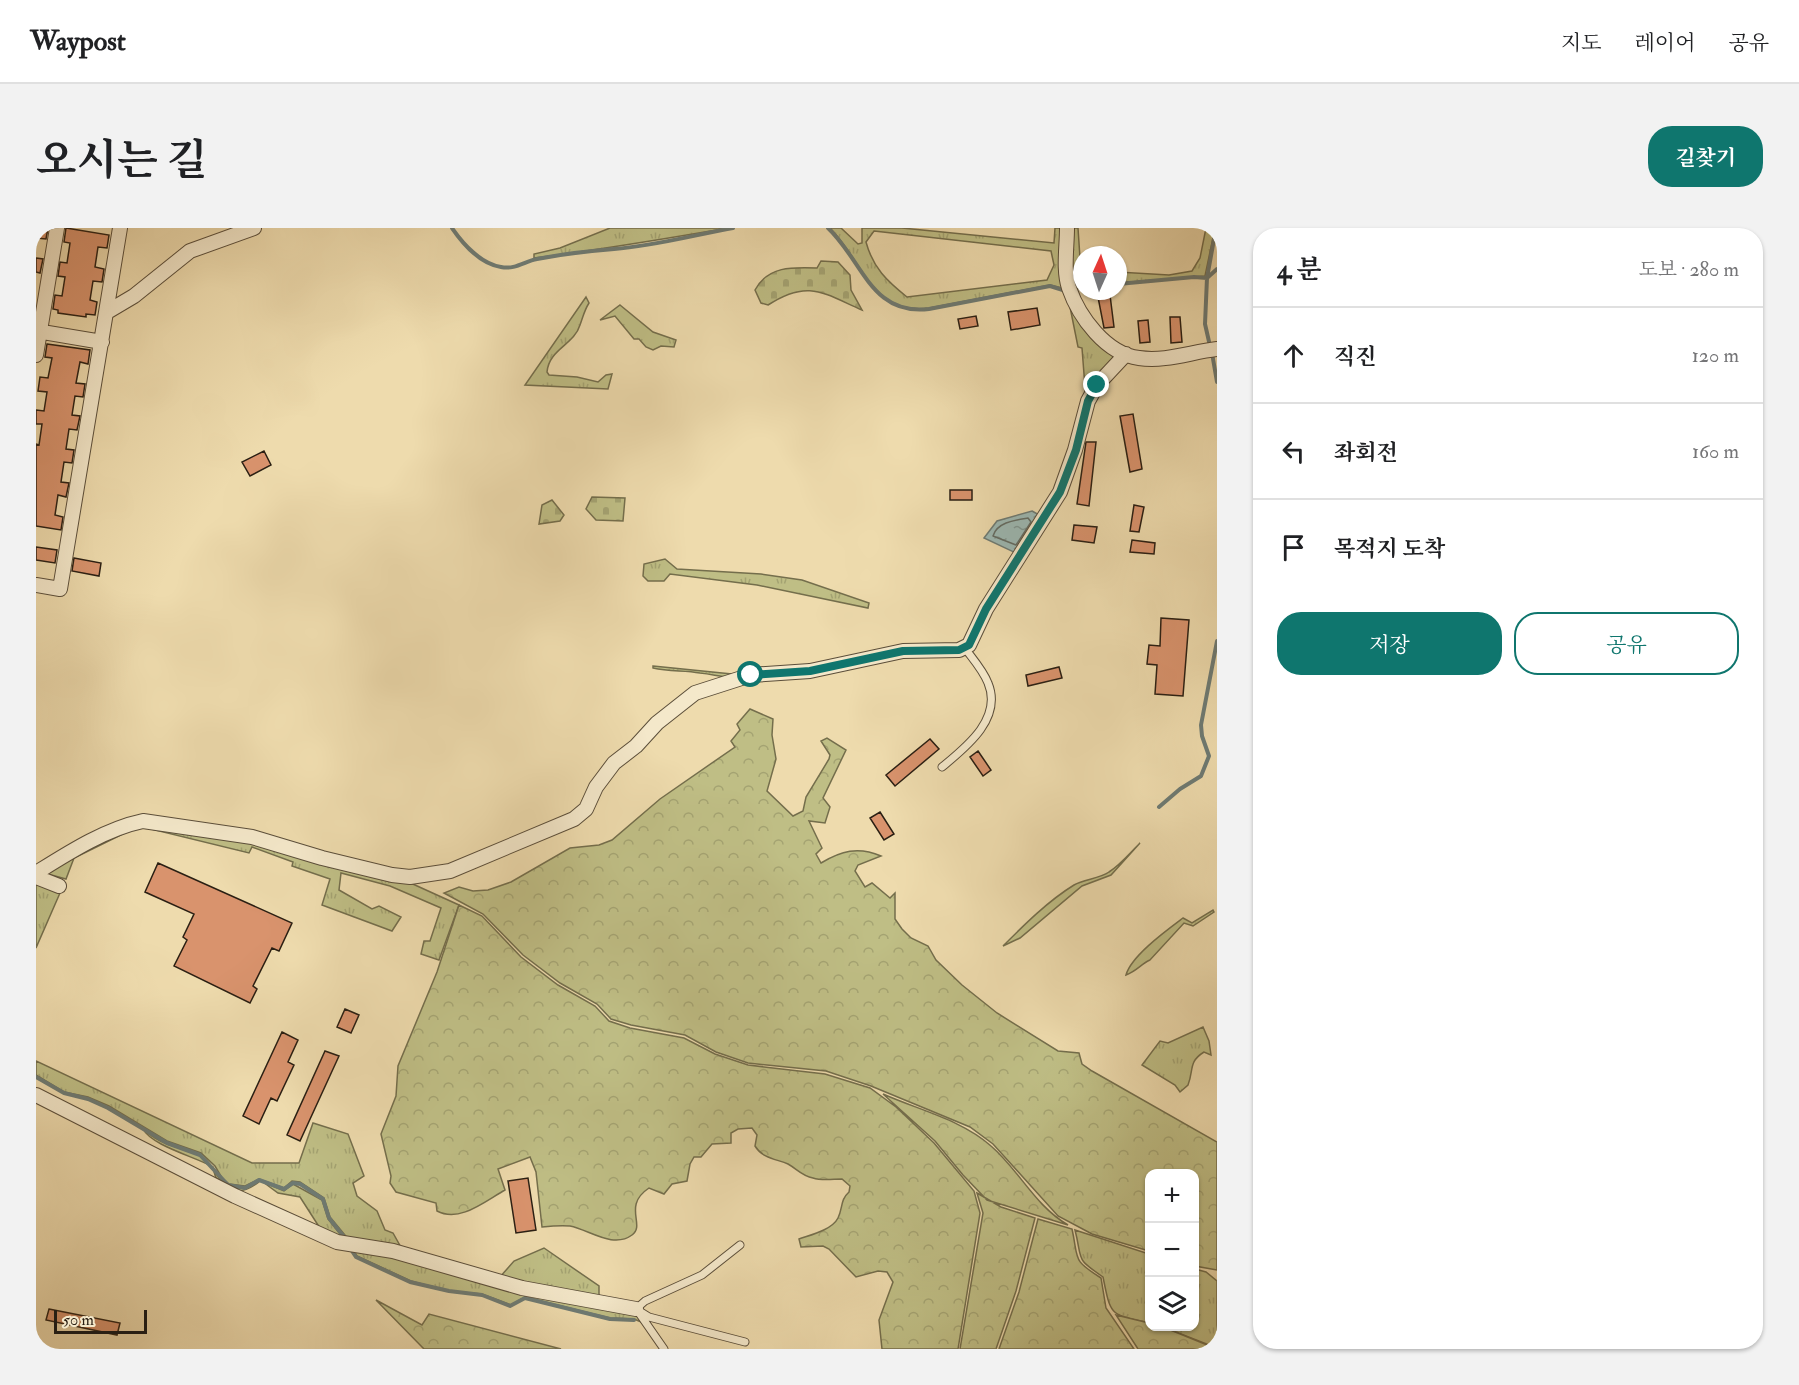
<!DOCTYPE html>
<html lang="ko">
<meta charset="utf-8">
<style>
:root{--surface:#fff;--page:#f2f2f2;--text:#202124;--muted:#757577;--line:#e0e0e0;--accent:#0f766e}
body{margin:0;font-family:"IM FELL Double Pica","Noto Serif KR",serif;background:var(--page);color:var(--text)}
.controls{position:absolute;right:18px;bottom:18px;display:grid;overflow:hidden;border-radius:12px;box-shadow:0 2px 4px #0004}
.controls button{width:54px;height:54px;display:grid;place-items:center;padding:0;border:0;border-bottom:2px solid var(--line);background:var(--surface);color:var(--text);font:30px sans-serif}
.compass{position:absolute;left:1037px;top:18px;width:54px;height:54px;border-radius:50%;background:var(--surface);box-shadow:0 2px 4px #0004;rotate:3deg}
.scale{position:absolute;left:18px;bottom:15px;width:93px;box-sizing:border-box;padding-left:6px;border:3px solid #2a1f13;border-top:0;font-size:16px;line-height:21px;white-space:nowrap;color:#2a1f13;-webkit-text-stroke:4px #f4e8ca;paint-order:stroke}
.stop{position:absolute;width:18px;height:18px;margin:-14px;border:4px solid #0f766e;border-radius:50%;background:#fff}
.stop.end{background:#0f766e;border-color:#fff;box-shadow:0 2px 6px #0008}
.list{margin:0;padding:0;list-style:none}
h2{display:flex;justify-content:space-between;align-items:center;height:78px;margin:0;padding:0 24px;font-size:26px}
h2 small{font-size:20px;font-weight:400;color:var(--muted)}
.list li{display:grid;grid-template-columns:39px 1fr auto;gap:18px;align-items:center;box-sizing:border-box;height:96px;padding:0 24px;border-top:2px solid var(--line)}
.list b{display:block;font-size:22px;white-space:nowrap}
.list em{font-size:20px;font-style:normal;color:var(--muted)}
.actions{display:flex;gap:12px;padding:18px 24px}
.actions a{flex:1;padding:14px 0;border:2px solid var(--accent);border-radius:24px;text-align:center;font-size:21px;color:var(--accent)}
.actions .main{background:var(--accent);color:#fff}
.icon{flex:none;width:33px;height:33px;fill:none;stroke:currentColor;stroke-width:2;stroke-linecap:round;stroke-linejoin:round}
.map{position:relative;flex:none;width:1181px;height:1121px;overflow:hidden;border-radius:24px}
header{display:flex;align-items:center;gap:36px;box-sizing:border-box;height:84px;padding:0 30px;background:var(--surface);border-bottom:2px solid var(--line)}
header strong{font-size:28px}
nav{display:flex;gap:33px;margin-inline-start:auto;font-size:21px}
.intro{display:flex;align-items:center;justify-content:space-between;box-sizing:border-box;height:144px;padding:0 36px}
h1{margin:0;font-size:42px}
.button{padding:15px 27px;border-radius:24px;background:var(--accent);color:#fff;font-size:21px;font-weight:700}
main{display:flex;gap:36px;padding:0 36px}
aside{flex:1;background:var(--surface);border-radius:24px;box-shadow:0 2px 4px #0004}
.map>svg:first-child{display:block}
.grass{fill:url(#grass-tufts);stroke:#746e4c;stroke-width:1.5;fill-rule:evenodd}
.forest{fill:url(#forest-crowns);stroke:#746e4c;stroke-width:1.5}
.cemetery{fill:url(#cemetery-stones);stroke:#746e4c;stroke-width:1.5}
.water{fill:url(#water-ripples);stroke:#6e7b74;stroke-width:1.5}
.lines{fill:none;stroke-linecap:round;stroke-linejoin:round}
.shore{stroke:#636c64;stroke-width:1.5}
.stream{stroke:#6e7b74;stroke-width:4}
.building{fill:#d9936d;stroke:#2a1f13;stroke-width:1.5}
.service-casing{stroke:#5b4e3a;stroke-width:9}
.minor-casing{stroke:#5b4e3a;stroke-width:16}
.service{stroke:#f4e8ca;stroke-width:7}
.minor{stroke:#f4e8ca;stroke-width:14}
.route{stroke:#0f766e;stroke-width:8}
</style>
<header>
<strong>Waypost</strong>
<nav><a>지도</a><a>레이어</a><a>공유</a></nav>
</header>
<div class="intro"><h1>오시는 길</h1><a class="button">길찾기</a></div>
<main>
<div class="map">
<svg width="1181" height="1121" viewBox="0 0 1181 1121">
<defs>
<pattern id="grass-tufts" width="24" height="20" patternUnits="userSpaceOnUse" patternTransform="scale(1.5)"><rect width="24" height="20" fill="#bfbe85"/><path d="M3 7l-1-3M5 7V3M7 7l1-3M15 17l-1-3M17 17v-4M19 17l1-3" fill="none" stroke="#a4a372"/></pattern>
<pattern id="forest-crowns" width="20" height="18" patternUnits="userSpaceOnUse" patternTransform="scale(1.5)"><rect width="20" height="18" fill="#bfbe85"/><path d="M2 6a3 3 0 1 1 6 0M12 15a3 3 0 1 1 6 0" fill="none" stroke="#a4a372"/></pattern>
<pattern id="cemetery-stones" width="16" height="16" patternUnits="userSpaceOnUse" patternTransform="scale(1.5)"><rect width="16" height="16" fill="#bfbe85"/><path d="M2 7V4a2 2 0 0 1 4 0v3zM10 15v-3a2 2 0 0 1 4 0v3z" fill="#a4a372"/></pattern>
<pattern id="water-ripples" width="26" height="14" patternUnits="userSpaceOnUse" patternTransform="scale(1.5)"><rect width="26" height="14" fill="#9cb9b4"/><path d="M2 4q2-2 4 0t4 0M15 11q2-2 4 0t4 0" fill="none" stroke="#7f9691"/></pattern>
</defs>
<rect width="100%" height="100%" fill="#eedbad"/>
<filter id="stains"><feTurbulence type="fractalNoise" baseFrequency=".00333" numOctaves="4"/><feColorMatrix values="0 0 0 0 .2 0 0 0 0 .09 0 0 0 0 .02 0 0 0 .5 -.17"/></filter>
<radialGradient id="worn" r=".72"><stop offset=".6" stop-color="#630" stop-opacity="0"/><stop offset="1" stop-color="#630" stop-opacity=".3"/></radialGradient>
<!-- grass -->
<path class="grass" d="M574 0H692C627 11 563 22 498 30V26L524 20Z
M794 0H805L822 16 826 15V0H866L1018 15 1019 0H1027L1030 61 1014 57 893 80C836 88 827 33 794 0ZM838 3 1015 23 1018 37 1011 52 871 69C851 53 837 40 830 14Z
M1035 0H1042L1046 60 1037 61Z
M1170 0H1179L1169 48 1082 55V44L1133 47 1156 43 1164 30Z
M1031 64 1084 128 1050 172 1046 120 1042 119Z
M550 69 553 75C548 83 547 89 544 97 538 117 513 121 511 144L513 147 541 149 562 154 570 147 576 146 572 161 489 157Z
M584 77 617 104 640 112 638 119 625 118 617 122 610 119 603 111H598L579 88 564 92Z
M629 331 641 341 725 346 766 352 833 375 832 380 721 357 634 346 628 353H612L607 348 608 336Z
M617 438 706 447C685 451 684 447 664 445 648 442 634 444 617 440Z
M107 596 217 612 285 632 368 652 423 677 403 732 385 726 388 713H394L405 680 354 658 305 645 303 662 336 681 343 678 365 689 356 703 286 677 294 651 256 638 257 634 216 619 213 625 103 598 38 630 30 651 8 645 94 598Z
M1104 615 1075 647 1046 658 984 710 967 718C988 697 1012 673 1038 657 1048 651 1063 651 1073 644 1084 637 1094 625 1104 615Z
M0 655 24 665 0 720Z
M1177 682 1178 684 1157 698 1148 695 1114 732C1105 736 1101 743 1090 747 1095 728 1131 702 1147 690L1156 695Z
M1167 799 1173 813 1175 827 1168 824C1152 834 1158 842 1152 857L1144 864 1139 857 1106 837 1124 813 1132 815Z
M0 833 216 935H263L277 895 312 906 328 948 317 955 321 968 341 983 349 1002 357 1005 366 1021 464 1049 478 1033 508 1020 563 1058V1069L554 1071 458 1050 348 1017 313 1012 294 989 288 970 264 954 256 953 248 960 223 951 209 958 193 956 186 950 179 938 165 925 131 913 73 878 52 869 28 864 0 847Z
M107 901C114 907 122 913 131 916 144 921 158 922 169 931 179 939 181 954 193 959 205 964 212 957 223 954 203 969 182 968 177 939 160 929 116 918 107 901Z
M227 954 248 963 257 956 286 972 292 991 308 1011 289 1008 264 969 242 965Z
M1039 1002 1113 1026V1095C1074 1086 1075 1089 1067 1049 1038 1029 1047 1033 1039 1002Z
M332 1021 600 1082 610 1096 598 1091 574 1090 489 1069 475 1077 446 1066 413 1063 375 1053 321 1028 318 1023Z
M1159 1041 1170 1044 1181 1053V1120L1127 1099 1158 1098Z"/>
<!-- forest -->
<path class="forest" d="M714 481 737 491 736 507 740 531 731 563 757 588 767 583 770 569 793 531 794 527 785 513 791 510 810 522 787 570 794 579 789 595 773 593 786 620 780 626 785 635C805 623 822 618 845 628L822 637 819 643 829 659 836 655 854 670 859 665V691L866 701 875 710 892 718 900 732 926 757 961 785 1022 823 1043 825 1046 836 1056 843 1181 914V1042L1159 1038 1158 946H1114L1113 1023 1056 1006 1022 988 957 916 934 899 835 858 790 843 712 835 680 824 649 807 595 797 575 791 561 776 524 755 487 727 447 686 408 665 423 659 437 663 452 662 475 654 534 620 563 617 576 612 624 571 699 519 695 513 704 502 701 496Z
M423 677 446 688 485 729 522 757 559 778 573 793 594 800 648 810 679 826 712 837 789 846 834 860 860 879 898 915 938 963 944 985 922 1121H846L843 1092 857 1054 851 1044 842 1043 820 1049 793 1021 787 1018 765 1019 763 1011C774 1007 796 1002 802 990 807 980 804 972 813 964L814 958 806 951C797 951 786 953 777 950 766 948 761 941 752 936 740 931 726 930 719 918L721 907 716 900 702 901 695 905V915L676 916 665 929H658L654 936 651 953 636 956 628 966 613 960C586 978 610 997 596 1007 577 1021 554 1002 534 998 525 997 515 998 506 999L500 944 494 929 462 941 469 962C449 973 424 995 401 983L400 975 360 964 354 955 355 948 345 906 360 868 362 838 401 744Z
M847 866C883 882 926 892 955 918 983 942 999 978 1032 997L951 972 927 947 899 913Z
M941 965 965 979 999 990 980 1063 960 1121H924L947 985Z
M1002 991 1036 1001C1043 1032 1035 1031 1065 1050L1070 1080 1098 1121H963L983 1064Z
M340 1072 386 1097 393 1086 525 1121H388Z
M1080 1087 1113 1095 1114 1098 1127 1099 1181 1121H1102Z"/>
<!-- cemetery -->
<path class="cemetery" d="M785 33 802 34 814 47 815 62 826 82C787 65 772 51 732 77L725 75 719 62C732 38 756 39 781 40Z
M556 269 589 270 587 293 560 292 550 281Z
M516 272 528 287 524 293 503 296 506 277Z"/>
<!-- water -->
<path class="water" d="M996 283 1005 288 982 326 948 310 961 293Z"/>
<g class="lines">
<!-- shore -->
<path class="shore" d="M992 290 995 294 980 317 957 308C961 294 980 292 992 290Z"/>
<!-- stream -->
<path class="stream" d="M416 0C427 16 445 36 465 39 479 42 489 33 501 31 527 26 552 23 578 21 618 18 658 7 697 0
M792 0C827 33 835 88 893 81L1014 58 1030 63
M1171 50 1180 0
M1171 50 1181 41
M1082 56 1158 49 1171 50 1169 96 1174 118
M1176 125 1181 154
M1123 579 1144 561 1165 548 1173 528 1166 508 1165 497 1181 413
M0 849 28 865 52 871 72 880 131 915 164 927 192 957 209 960 223 952 248 961 257 955 264 956 287 971 293 990 309 1010
M316 1023 320 1029 374 1054 413 1063 446 1067 474 1078 489 1070 574 1091 598 1092"/>
</g>
<!-- building -->
<path class="building" d="M0 0H12L10 11 0 10Z
M30 0 73 7 71 20 62 19 59 39 68 41 66 54 57 53 54 72 61 74 59 87 50 86V89L22 85V82L17 81 19 67 26 68 29 49 22 48 24 34 31 35 34 15 28 14Z
M0 30 7 31 4 45 0 44Z
M1074 67 1078 99 1068 100 1062 69Z
M1001 80 1004 97 975 102 972 84Z
M940 88 942 98 924 101 922 91Z
M1134 89H1144L1146 114 1135 115Z
M1112 92 1114 114 1104 115 1102 93Z
M11 116 54 122 52 136 44 134 40 155 49 156 47 169 39 168 36 187 44 188 41 202 33 201 30 221 38 222 36 235 28 234 25 254 33 255 30 269 22 267 19 287 27 289 25 302 0 298V216L3 217 6 196H0V182L8 183 11 164 2 163 4 149 12 150 16 130 9 129Z
M1097 186 1106 241 1094 244 1084 188Z
M1050 214H1060L1053 278 1041 276Z
M228 223 235 237 214 248 206 234Z
M914 262H936V272H914Z
M1098 277 1108 279 1103 304 1094 303Z
M1038 297 1061 299 1058 315 1036 312Z
M1096 312 1119 315 1118 326 1094 324Z
M0 319 21 322 19 335 0 332Z
M38 330 65 335 63 348 36 343Z
M1125 390 1153 392 1147 468 1119 466 1121 437 1111 436 1113 417 1124 418Z
M1023 439 1026 450 992 458 990 447Z
M894 511 903 521 859 558 850 547Z
M942 523 955 542 947 548 934 529Z
M844 584 858 606 848 612 834 590Z
M122 635 256 695 243 723 236 720 217 758 221 761 214 775 138 738 151 712 147 709 158 686 109 664Z
M309 781 323 787 315 805 301 799Z
M246 804 262 812 252 834 258 837 241 873 235 870 223 896 207 888Z
M289 823 303 828 264 913 251 907Z
M492 950 500 1002 480 1005 472 953Z
M13 1081 84 1095 81 1107 10 1092Z"/>
<g class="lines">
<!-- service casing -->
<g class="service-casing">
<path id="service" d="M906 539C929 520 967 491 952 455 947 442 936 430 928 419
M600 1081 609 1073 666 1047 704 1017
M600 1081 613 1089 709 1114
M603 1085 628 1121"/>
</g>
<!-- minor casing -->
<g class="minor-casing">
<path id="minor" d="M1031 0C1031 19 1027 42 1033 60 1043 89 1070 126 1103 130 1129 134 1155 124 1181 121
M71 84 98 68 154 23 218 0
M0 103 66 114
M0 127 21 0
M0 357 24 361 84 0
M0 645C32 625 69 601 107 593L216 609 286 630 356 647 374 649 414 643 538 591 550 581 560 559 578 535 600 518 621 495 659 465 715 447 774 443 867 423 923 422 933 417 950 381 1024 264 1039 222 1052 173 1061 157 1090 126
M0 649 23 658
M0 867 199 968 301 1014 357 1023 486 1060 600 1081"/>
</g>
<!-- service -->
<use href="#service" class="service"/>
<!-- minor -->
<use href="#minor" class="minor"/>
</g>
<g class="lines">
<!-- route -->
<path class="route" d="M715 447 774 443 867 423 923 422 933 417 950 381 1024 264 1040 222 1052 173 1061 157"/>
</g>
<rect width="100%" height="100%" filter="url(#stains)"/>
<rect width="100%" height="100%" fill="url(#worn)"/>
</svg>
<div class="controls">
<button>+</button>
<button>−</button>
<button><svg class="icon" aria-label="layers" viewBox="0 0 24 24"><path d="M12 4l9 5-9 5-9-5zM3 14l9 5 9-5"/></svg></button>
</div>
<svg class="compass" viewBox="-18 -18 36 36"><path d="M0-13l5 13h-10z" fill="#e53935"/><path d="M0 13l5-13h-10z" fill="#757577"/></svg>
<div class="scale">50 m</div>
<div class="stop" style="left:715px;top:447px"></div>
<div class="stop end" style="left:1061px;top:157px"></div>
</div>
<aside>
<h2>4 분<small>도보 · 280 m</small></h2>
<ul class="list">
<li><svg class="icon" aria-label="ahead" viewBox="0 0 24 24"><path d="M12 20V5M6 11l6-6 6 6"/></svg><div><b>직진</b></div><em>120 m</em></li>
<li><svg class="icon" aria-label="left" viewBox="0 0 24 24"><path d="M17 20v-9H6M10 6l-5 5 5 5"/></svg><div><b>좌회전</b></div><em>160 m</em></li>
<li><svg class="icon" aria-label="arrive" viewBox="0 0 24 24"><path d="M6 21V4h12l-3 4 3 4H6"/></svg><div><b>목적지 도착</b></div></li>
</ul>
<div class="actions"><a class="main">저장</a><a>공유</a></div>
</aside>
</main>
